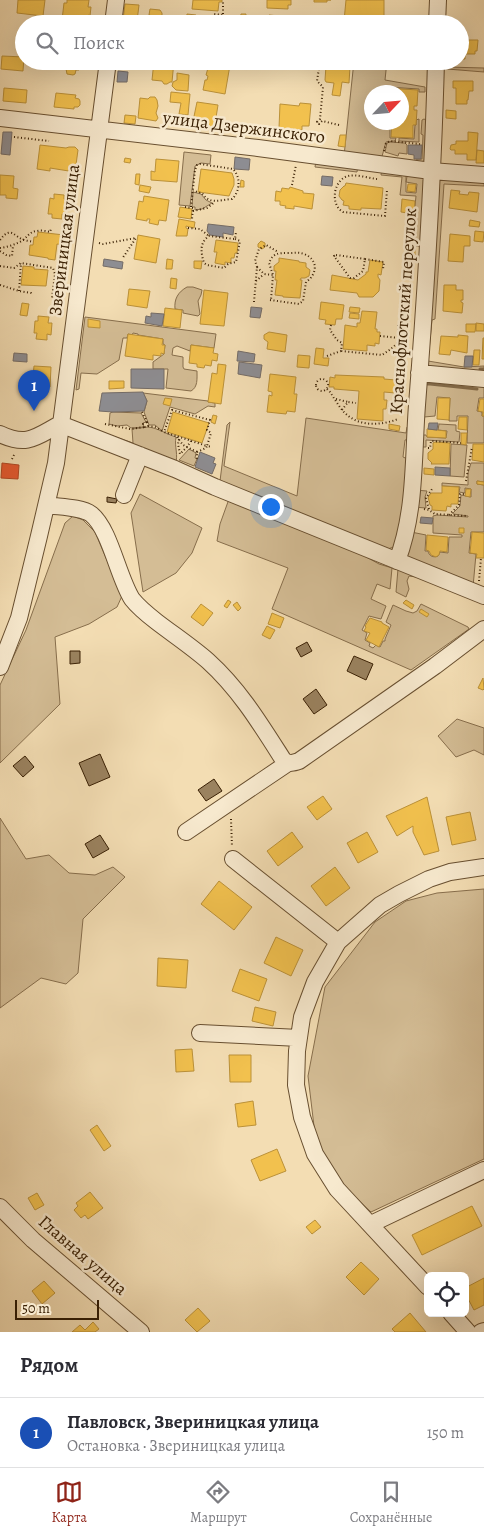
<!DOCTYPE html>
<html lang="ru">
<meta charset="utf-8">
<style>
:root{--surface:#fff;--page:#f7f7f7;--text:#2b2b33;--muted:#7c7c81;--line:#e1e1e2;--accent:#8f2418}
body{margin:0;font-family:Alegreya,serif;background:var(--page);color:var(--text)}
.controls{position:absolute;right:15px;bottom:15px;display:grid;overflow:hidden;border-radius:8px;box-shadow:0 5px 20px #0002}
.controls button{width:45px;height:45px;display:grid;place-items:center;padding:0;border:0;border-bottom:1px solid var(--line);background:var(--surface);color:var(--text);font:25px sans-serif}
.compass{position:absolute;left:364px;top:85px;width:45px;height:45px;border-radius:50%;background:var(--surface);box-shadow:0 5px 20px #0002;rotate:64deg}
.scale{position:absolute;left:15px;bottom:12px;width:84px;box-sizing:border-box;padding-left:5px;border:2px solid #3a2004;border-top:0;font-size:14px;line-height:18px;white-space:nowrap;color:#3a2004;-webkit-text-stroke:4px #f7e9ce;paint-order:stroke}
.you{position:absolute;left:270px;top:506px;width:18px;height:18px;margin:-12px;border:4px solid #fff;border-radius:50%;background:#1a73e8;box-shadow:0 0 0 8px #1a73e833}
.badge{display:grid;place-items:center;width:32px;height:32px;border-radius:50%;background:var(--accent);color:#fff;font-size:16px;font-weight:700}
.pin{position:absolute;translate:-50% -41px;filter:drop-shadow(0 1px 2px #0008)}
.pin::after{content:'';position:absolute;top:26px;width:18px;height:15px;background:inherit;clip-path:polygon(0 0,100% 0,50% 100%)}
.list{margin:0;padding:0;list-style:none}
h2{display:flex;justify-content:space-between;align-items:center;height:65px;margin:0;padding:0 20px;font-size:21px}
h2 small{font-size:16px;font-weight:400;color:var(--muted)}
.list li{display:grid;grid-template-columns:32px 1fr auto;gap:15px;align-items:center;box-sizing:border-box;height:70px;padding:0 20px;border-top:1px solid var(--line)}
.list b{display:block;font-size:19px;white-space:nowrap}
.list p{margin:0;font-size:16px;white-space:nowrap;color:var(--muted)}
.list em{font-size:16px;font-style:normal;color:var(--muted)}
.icon{flex:none;width:28px;height:28px;fill:none;stroke:currentColor;stroke-width:2;stroke-linecap:round;stroke-linejoin:round}
.map{position:relative;flex:none;width:484px;height:1332px;overflow:hidden}
.search{position:absolute;background:var(--surface);box-shadow:0 5px 20px #0002;left:15px;right:15px;top:15px;height:55px;display:flex;align-items:center;gap:12px;box-sizing:border-box;padding:0 18px;border-radius:28px;color:var(--muted);font-size:19px}
.sheet{height:135px;background:var(--surface)}
nav{display:flex;justify-content:space-around;align-items:center;box-sizing:border-box;height:70px;border-top:1px solid var(--line);background:var(--surface);font-size:14px;color:var(--muted)}
nav a{display:grid;justify-items:center;gap:2px}
nav .on{color:var(--accent)}
.map>svg:first-child{display:block}
.green{fill:#d4bd95;stroke:#876e4c}
.homes{fill:#f2c14e;stroke:#bb9138}
.shops{fill:#e4572e;stroke:#b14621}
.industry{fill:#8d8d92;stroke:#746c67}
.lines{fill:none;stroke-linecap:round;stroke-linejoin:round}
.stream{stroke:#836b4a;stroke-width:3}
.building{fill:#9a825f;stroke:#3a2004}
.minor-casing{stroke:#684f30;stroke-width:18}
.path{stroke:#3a2004;stroke-width:2;stroke-dasharray:1 2.5;stroke-linecap:butt}
.minor{stroke:#f7e9ce;stroke-width:16}
.labels{text-anchor:middle;dominant-baseline:central;stroke-width:5;stroke-linejoin:round;paint-order:stroke}
.street-label{font-size:18px;fill:#3a2004;stroke:#f7e9ce}
</style>
<div class="map">
<svg width="484" height="1332" viewBox="0 0 484 1332">
<rect width="100%" height="100%" fill="#f3ddb3"/>
<filter id="stains"><feTurbulence type="fractalNoise" baseFrequency=".004" numOctaves="4"/><feColorMatrix values="0 0 0 0 .2 0 0 0 0 .09 0 0 0 0 .02 0 0 0 .5 -.17"/></filter>
<radialGradient id="worn" r=".72"><stop offset=".6" stop-color="#630" stop-opacity="0"/><stop offset="1" stop-color="#630" stop-opacity=".3"/></radialGradient>
<!-- green -->
<path class="green" d="M354 61H387L385 80 425 87V92H419V89L387 87V92H372V122L390 123V138H396L395 141 386 142 381 160 344 156Z
M439 61H446V67L484 68V72L447 69 443 68Z
M419 119V142L399 141V138L414 139 415 125H416V120Z
M424 119 430 122 427 163 415 165 417 159H422L423 135 421 134 422 120Z
M390 142 405 143 407 145V154L399 153 398 156 385 152 387 143Z
M184 152 211 155 210 164 201 163 195 166 190 206 179 205Z
M316 161 358 165 357 172 315 167Z
M382 168 406 171V192L416 193 417 184 406 182 408 171 418 174 424 180V247L411 246 416 196 400 195 402 177 381 175Z
M436 179H484V186L444 184 435 319 432 320 428 361 464 367 484 366V376L427 370Z
M193 192 201 194 206 200 212 203 202 209 195 210V207H192Z
M187 287H193L202 290 201 295 198 301 200 314 198 316 183 313V310L175 309C174 299 178 292 187 287Z
M85 317 216 334 214 348 191 345 190 351 177 346 173 348 172 355 183 357V367L184 369 197 371C197 379 198 387 191 391L166 388 168 369H153V362L164 354 165 345 163 344V339L138 335V334L133 333 132 335 128 334 127 338H123L119 360 97 374 81 373 79 389 76 390Z
M422 382H484V398H479L477 411 482 412V416H484V443H467L468 416H457V421H449L450 398 437 397 435 416 424 417Z
M143 393 208 401V402L215 403V407L208 406 195 414 170 407 162 431 155 425H149L144 412 147 401Z
M113 412 141 413 146 422 143 423 144 427 131 428 127 425 117 426 109 424 110 413Z
M306 418 406 433 407 427 412 431V439L405 440 403 457 410 460 396 546 388 549 220 481 227 425 230 422 224 466 297 496Z
M439 424 456 425V431L460 432 459 442 426 440V447H419L422 435H426L427 437 446 438 447 431 438 430Z
M148 427C158 428 166 434 176 437 174 447 179 455 175 465L107 434 133 443 132 429Z
M451 444 467 445 464 477 450 476Z
M189 449 196 453 195 458 197 459 194 466 179 460Z
M471 463H484V482L477 481V484L484 485V532H471L469 553 476 554 473 587 412 563 405 554 411 532 426 535 425 551H428C429 556 433 558 438 556L440 552 448 553 449 537H462V535L433 533V516L437 515 468 517V516L453 514V513L460 506 461 495 471 497V489L465 488V493L459 492 460 487 442 486V483L468 485V473Z
M415 490 427 491 425 497 426 508 413 507Z
M140 494 202 528 192 553 176 573 143 592 131 513Z
M229 499 341 543 379 564 392 568 390 589 377 584 371 599 386 606 381 619 369 616 362 630 367 633 365 640 370 643 369 646 373 648 376 645 380 647 383 641H385V639L391 625 386 622 393 605 406 611 413 613 417 611 421 604 468 627 469 629 411 670 272 609 288 568 217 541 220 524Z
M73 516 83 520 95 532 122 596 117 607 89 624 55 637 60 704 0 763V685L26 630 65 523Z
M398 569 416 576V577L409 576 407 581 409 589 406 597 396 592Z
M457 719 484 728V755L474 750 456 757 438 736Z
M0 818 26 859 49 855 69 873 95 875 113 867 125 877 83 919 78 973 66 984 41 978 0 1008Z
M484 889V1159L371 1212 340 1183 316 1143 308 1076 325 987 375 922 406 901 437 893Z"/>
<!-- homes -->
<path class="homes" d="M18 0H45L43 16 17 13Z
M67 0H89L88 7H91L90 16 88 15 87 24H70L64 23V21L62 20 64 3H67Z
M193 0H222V2H219L218 11 192 9Z
M267 0H291V5H288V9L267 8Z
M314 0H331H327V2H314Z
M346 0H384V23L344 21Z
M125 4 139 5 137 21 123 20Z
M150 9 160 10 162 13V16L159 18 149 15Z
M187 14 196 15 195 24H186Z
M241 14H246L245 21H240Z
M269 15 279 16V21H269Z
M250 18 259 19 260 20V24H248Z
M460 40H478L477 51H475V54H465V59H460Z
M2 56 24 57 23 71 1 69Z
M63 61H80L79 70H76L75 74 73 75 67 74 66 69H63Z
M154 61H174L172 82H170L167 84H164L162 81 152 80Z
M212 61 230 65 225 94 203 90 205 80H207L208 76 206 75 208 68H210Z
M328 64 350 67 349 83 342 82 340 96 332 95 334 83 326 82 325 80 326 66H328Z
M177 73 189 75 188 91 176 90 172 86 173 82 177 80Z
M453 81H473V91H469L468 100H467V104H456V88H453Z
M4 88 27 90 26 103 3 101Z
M388 88 418 90 417 106H414V110H417L416 125H413V138L391 137 392 122H402V92H388Z
M171 92 190 94 188 115 179 114 181 103 170 102Z
M56 93 76 95 75 98 79 99 80 101V105L78 107H74V109L54 107Z
M150 97H155L157 100 158 106 156 113 158 118 156 121 138 118 140 98 148 99Z
M197 102 218 105 214 130 192 126Z
M300 103 311 104 309 126H302V130L279 128 280 104 299 106Z
M446 110 456 111V119L446 118Z
M125 115 136 116 135 124 124 123Z
M468 132 478 133 476 160H467V154H455V150H451L450 149 451 145 456 144V141H468Z
M340 135H346L345 147 338 146Z
M40 145 66 148 69 147H75L78 150 75 172 50 168V171L37 169Z
M477 150 484 151V163H476Z
M125 158 131 159 130 163 124 162Z
M156 159 179 161 177 182 151 180V171L155 172Z
M201 169 232 173 234 179V185L229 196 198 192Z
M136 174H140L139 185 135 184Z
M0 175 14 176 13 188 18 189 17 199 6 198V195H0Z
M241 180 244 181V187H240Z
M346 183 383 188 381 209 361 208V210L349 209V206L343 205 344 201 342 200 339 196 340 190 344 186H345Z
M408 184H416L415 192 407 191Z
M140 185 151 187 149 193 139 191Z
M290 187 303 191V193L314 194 312 209 294 206V209L285 208 286 206 280 205V201H275L276 191 281 192 282 188 289 189Z
M451 190 460 191 459 194 468 195 469 192 479 193 477 212 449 208Z
M54 194 64 195V199L67 200 65 215 62 214V219L52 218V214H48L50 198 54 199Z
M144 196 169 200 166 221 159 220 158 225 149 223 150 219H147V221L136 219 139 201 143 202Z
M402 199 415 201 414 214 401 212Z
M180 207 192 209 191 219 178 217Z
M179 219 195 222 194 228 186 226V228L188 229 187 236H176Z
M470 220 480 222 479 227 469 226Z
M475 231 484 232 483 242 474 241Z
M38 232 64 235 62 245 57 244 55 260 48 259V258L29 255 30 245H33L34 237H37Z
M450 234 470 236V246H464L463 262 448 261Z
M138 235 160 239 156 263 134 259Z
M216 240 238 243 237 253H235L234 258H231V263L225 262V265L215 263 217 252H214Z
M261 241 265 243V247L262 249 258 247V244Z
M410 248 415 249V256L409 255Z
M279 258 299 261V262L306 263V267L310 270 309 276 305 278H301L300 280H302L300 298 283 297V296L275 295 277 280H275L276 271H274V266L279 262Z
M167 259 173 260 172 269H166Z
M370 260 383 262 381 275 378 274V277L380 280 379 291 373 297H359L357 293 330 290 332 275 358 280 366 274V272H368Z
M194 261H202L201 269 194 268Z
M23 266 34 267V269L48 270 46 286 21 285Z
M58 268H65L64 273H58Z
M171 278 177 279 176 289 170 288Z
M444 285H456V290H463V300H461V302L463 303 462 313 443 311Z
M129 289 150 291 147 308 127 305Z
M204 290 228 293 224 326 200 324Z
M321 302 344 305 342 319H336L335 325 325 324 326 320 319 319Z
M22 303 29 304 27 316 20 315Z
M350 307 360 308 359 313 349 312Z
M165 308 182 310 180 328 163 326Z
M362 311 377 312 375 329H377V332H380L379 344 375 343V346L367 345V351L343 349 345 325 357 327V323H360Z
M350 313 359 314V319L349 318Z
M38 316 49 317 48 323H52L51 335 47 334V340L36 339 37 333H34L35 321H38Z
M88 319 100 321V328L88 327Z
M476 323 484 324V331H476Z
M466 324H476L475 332H466Z
M269 332 287 335 285 352 267 349 268 342 264 339V335Z
M128 334 163 339 162 345H165L164 354 161 353V356L153 355V360L125 356Z
M458 335 468 336 467 353 451 350 450 355 439 354 441 336 458 337Z
M483 338H484V359H482Z
M191 345 214 348 213 353 218 354 217 361 212 360 211 366 205 365 204 368 197 367V364L189 363Z
M316 348 324 349 323 358H329L328 366 314 364Z
M474 350H480L479 365H473Z
M298 355 310 356 309 368 297 367Z
M218 364 226 365 221 404 208 402 212 373 217 374Z
M34 366 51 367 50 387 32 386Z
M270 374 296 377 294 394H297L295 412 287 411 286 414 267 412 269 395 272 396V392L268 391Z
M335 375 384 377V379L396 380 395 393 384 392V400H387L386 409H383V421L357 419 359 391 334 389V387H329L330 377 335 378Z
M109 381H124V388L109 389Z
M165 398 172 399 170 406 163 404Z
M438 398H450L449 420 437 419Z
M480 399H484V416H482L483 412 478 411Z
M173 412 209 423 202 443 167 432Z
M213 415 217 416 215 424 211 422Z
M459 417H467V430L458 429Z
M389 424 400 426 399 431 389 429Z
M427 429 446 431V438L427 437Z
M461 433H467L466 445 461 444Z
M435 442 450 443 449 464H431L432 463 428 459V453L433 449V443Z
M473 444H484V462L472 460Z
M424 468 434 469V475L424 474Z
M477 481 484 482V485L477 484Z
M442 486 459 487 458 504H451V507L447 506 446 511 432 510V506L430 505 428 497 431 493H442Z
M466 489H471L470 497 465 496Z
M459 528H464V533H459Z
M472 532 484 533V558H476L477 554 470 553Z
M427 535 448 537 447 552 440 551 439 555 436 557 431 555 429 551 426 550Z
M228 600 231 602 227 608 224 606Z
M406 600 414 605 412 609 403 603Z
M237 602 241 608 238 611 233 605Z
M201 604 213 613 203 626 191 617Z
M421 609 429 614 427 617 419 612Z
M272 613 284 618 280 628 268 624Z
M370 618 382 622V623L389 627 379 647 366 640 370 633 364 631 366 627 365 626Z
M267 626 275 630 270 639 262 635Z
M483 678 484 689 483 690 478 688Z
M323 796 332 809 317 820 307 807Z
M427 797 439 851 424 855 413 832V826L397 836 386 816Z
M470 812 476 840 452 845 446 817Z
M292 832 303 847 278 866 267 851Z
M367 832 378 852 358 863 347 843Z
M335 867 350 888 326 906 311 886Z
M219 881 252 907 234 930 201 904Z
M276 937 303 950 291 976 264 963Z
M158 958 188 960 186 988 157 986Z
M240 969 267 979 259 1001 232 991Z
M255 1007 276 1012 273 1026 252 1021Z
M192 1049 194 1071 176 1072 175 1050Z
M229 1055H251V1082H230Z
M253 1101 256 1125 238 1127 235 1104Z
M97 1125 111 1146 104 1151 90 1130Z
M277 1149 286 1171 260 1181 251 1160Z
M90 1192 103 1208 88 1219 85 1215 81 1218 74 1210 78 1206 76 1203Z
M37 1193 44 1205 35 1210 28 1198Z
M472 1206 482 1226 422 1255 412 1235Z
M315 1220 321 1227 312 1234 306 1227Z
M361 1262 379 1279 364 1295 346 1277Z
M484 1278V1305L474 1310 465 1293V1288Z
M44 1281 55 1293 42 1304 32 1291Z
M198 1308 210 1321 197 1332 185 1320Z
M410 1313 426 1332H395L392 1329Z
M93 1322 99 1329 95 1332H72L80 1325 85 1330Z"/>
<!-- shops -->
<path class="shops" d="M2 463 19 465 18 479 1 478Z"/>
<!-- industry -->
<path class="industry" d="M118 71 128 72 127 82H117Z
M3 132H12L10 155 1 154Z
M408 145H422L421 159H414V155L408 154Z
M235 157 250 159 249 170 234 169Z
M322 176 333 177 332 186 321 185Z
M208 224 234 227 233 235 223 233V237L210 235 207 231Z
M104 259 123 262 122 269 103 266Z
M251 307 262 308 260 318 250 317Z
M151 313 164 314 162 326 145 323 146 316 151 317Z
M238 351 255 354 254 362 237 361Z
M14 353 27 354V362L13 361Z
M465 356H473L472 367H464Z
M239 362 262 365 260 378 238 374Z
M131 369H164V389L131 388Z
M143 392 147 401 144 411 113 412 99 411 102 393Z
M429 423H438L437 430 428 429Z
M200 452 215 458 213 463 216 464 212 474 195 467Z
M435 467 450 468V476L435 475Z
M421 517 433 518 432 524 420 523Z"/>
<g class="lines">
<!-- stream -->
<path class="stream" d="M480 369H484
M425 386 426 384H430L477 389"/>
</g>
<!-- building -->
<path class="building" d="M107 497 117 499 116 503 107 502Z
M307 642 312 651 301 657 296 648Z
M70 651H80V663L70 664Z
M354 656 373 664 366 680 347 671Z
M316 689 327 705 314 714 303 699Z
M100 754 110 777 89 786 79 763Z
M25 756 34 767 23 777 13 766Z
M214 779 222 791 206 801 198 790Z
M100 835 109 849 93 858 85 844Z"/>
<g class="lines">
<!-- minor casing -->
<g class="minor-casing">
<path id="minor" d="M113 24 116 0
M437 24 438 0
M0 118 258 148 431 171 484 175
M419 373 484 379
M60 424 175 469 215 487 484 596
M0 434C27 447 36 437 60 424
M124 495 140 455
M47 505C59 507 81 507 91 514 110 529 118 577 132 599 139 608 148 615 157 622 174 635 192 647 208 661 240 690 261 725 284 761 290 764 293 763 299 761L435 666 484 629
M397 561C416 512 413 457 417 405 426 290 433 176 436 61
M0 667 19 618 39 536 56 463 108 61
M186 832 288 763
M233 859 338 942
M200 1033 299 1038
M0 1207 33 1240 141 1332
M371 1224 484 1170
M428 1287 337 1189 315 1154 302 1117 296 1085 297 1051 302 1017 315 982 338 942 380 905 399 894 429 879 450 872 484 867
M451 1313 468 1332
M481 1332 484 1331"/>
</g>
<!-- path -->
<path class="path" d="M223 14V0
M144 24 163 18 183 21 182 24
M212 24 214 14 224 15V24
M339 125 322 121 319 124 317 122 320 119 323 87 317 81 319 68 328 62 350 64
M14 137 49 141
M384 151 386 143 390 141 420 144
M377 179C368 178 356 174 348 176 333 180 330 205 343 212L385 216 387 190
M292 185 296 165
M185 207 193 208 192 219
M191 207 195 170 197 165 200 164 233 169C241 177 240 192 232 199 219 200 210 205 202 193L193 191
M193 211 207 208 215 202
M188 228 200 229 209 236
M235 239 240 241 236 262 228 264 224 268 207 265 204 263C201 253 199 243 209 236L235 239 236 232
M0 240C11 225 14 237 24 240 27 241 30 241 33 242
M99 243 103 244 136 238 122 259
M0 248C8 247 17 244 23 240 28 236 31 231 37 231 41 230 46 231 50 232L51 229
M0 251 6 255 12 256 13 246
M336 255 365 259 363 271 354 278H350L334 256Z
M365 259 384 262 383 269
M0 266 14 268 21 263 53 268 55 274 52 298
M257 267 264 274 273 275
M256 281 264 274
M0 285 19 291 31 293 32 295
M19 291 21 263
M270 300 299 304 303 301 306 282C318 274 318 259 304 254 299 252 294 253 288 253 278 253 273 253 269 263L273 275 271 300
M254 302 257 267 255 261 259 249 266 245 278 252
M331 325 330 330 337 340 342 343 341 351 382 355 391 349 402 339 399 334 398 325
M380 336 409 339
M327 356 341 351
M316 385a6 6 0 1 1 12 0a6 6 0 1 1-12 0Z
M327 389 330 392C334 398 338 405 343 411 357 427 380 426 398 419
M336 399 348 402
M172 410 210 420 207 430 211 433 207 446 164 432Z
M342 410 348 402 356 403
M142 412 147 422
M147 422 148 426 145 427 143 424Z
M105 424 130 429 145 427
M148 426 155 427 164 432
M177 437 183 445 197 452V459
M179 439 178 444 180 454 187 447 191 441
M428 448H430L431 441 461 443
M197 452 206 448 207 446 212 447
M12 459 15 453
M466 481 472 447
M424 509 429 510 435 514 467 516
M429 509 426 498 432 489
M449 515 459 505 460 494H465
M479 581 481 558
M231 819 232 847"/>
<!-- minor -->
<use href="#minor" class="minor"/>
</g>
<g class="labels">
<!-- street labels -->
<g class="street-label">
<text transform="translate(244 127) rotate(7)">улица Дзержинского</text>
<text transform="translate(64 240) rotate(-83)">Звериницкая улица</text>
<text transform="translate(403 311) rotate(-86)">Краснофлотский переулок</text>
<text transform="translate(83 1255) rotate(41)">Главная улица</text>
</g>
</g>
<rect width="100%" height="100%" filter="url(#stains)"/>
<rect width="100%" height="100%" fill="url(#worn)"/>
</svg>
<div class="controls">
<button><svg class="icon" aria-label="locate" viewBox="0 0 24 24"><circle cx="12" cy="12" r="6"/><path d="M12 2v4M12 18v4M2 12h4M18 12h4"/></svg></button>
</div>
<svg class="compass" viewBox="-18 -18 36 36"><path d="M0-13l5 13h-10z" fill="#e53935"/><path d="M0 13l5-13h-10z" fill="#7c7c81"/></svg>
<div class="scale">50 m</div>
<div class="you"></div>
<div class="pin badge" style="left:34px;top:411px;background:#1a4fb4">1</div>
<div class="search"><svg class="icon" aria-label="search" viewBox="0 0 24 24"><circle cx="10" cy="10" r="6"/><path d="M15 15l6 6"/></svg>Поиск</div>
</div>
<section class="sheet">
<h2>Рядом<small></small></h2>
<ul class="list">
<li><span class="badge" style="background:#1a4fb4">1</span><div><b>Павловск, Звериницкая улица</b><p>Остановка · Звериницкая улица</p></div><em>150 m</em></li>
</ul>
</section>
<nav>
<a class="on"><svg class="icon" aria-label="map" viewBox="0 0 24 24"><path d="M3 6l6-2 6 2 6-2v14l-6 2-6-2-6 2zM9 4v14M15 6v14"/></svg>Карта</a>
<a><svg class="icon" aria-label="directions" viewBox="0 0 24 24"><path d="M12 3l9 9-9 9-9-9zM9 14v-3h6M13 9l2 2-2 2"/></svg>Маршрут</a>
<a><svg class="icon" aria-label="saved" viewBox="0 0 24 24"><path d="M7 4h10v16l-5-4-5 4z"/></svg>Сохранённые</a>
</nav>
